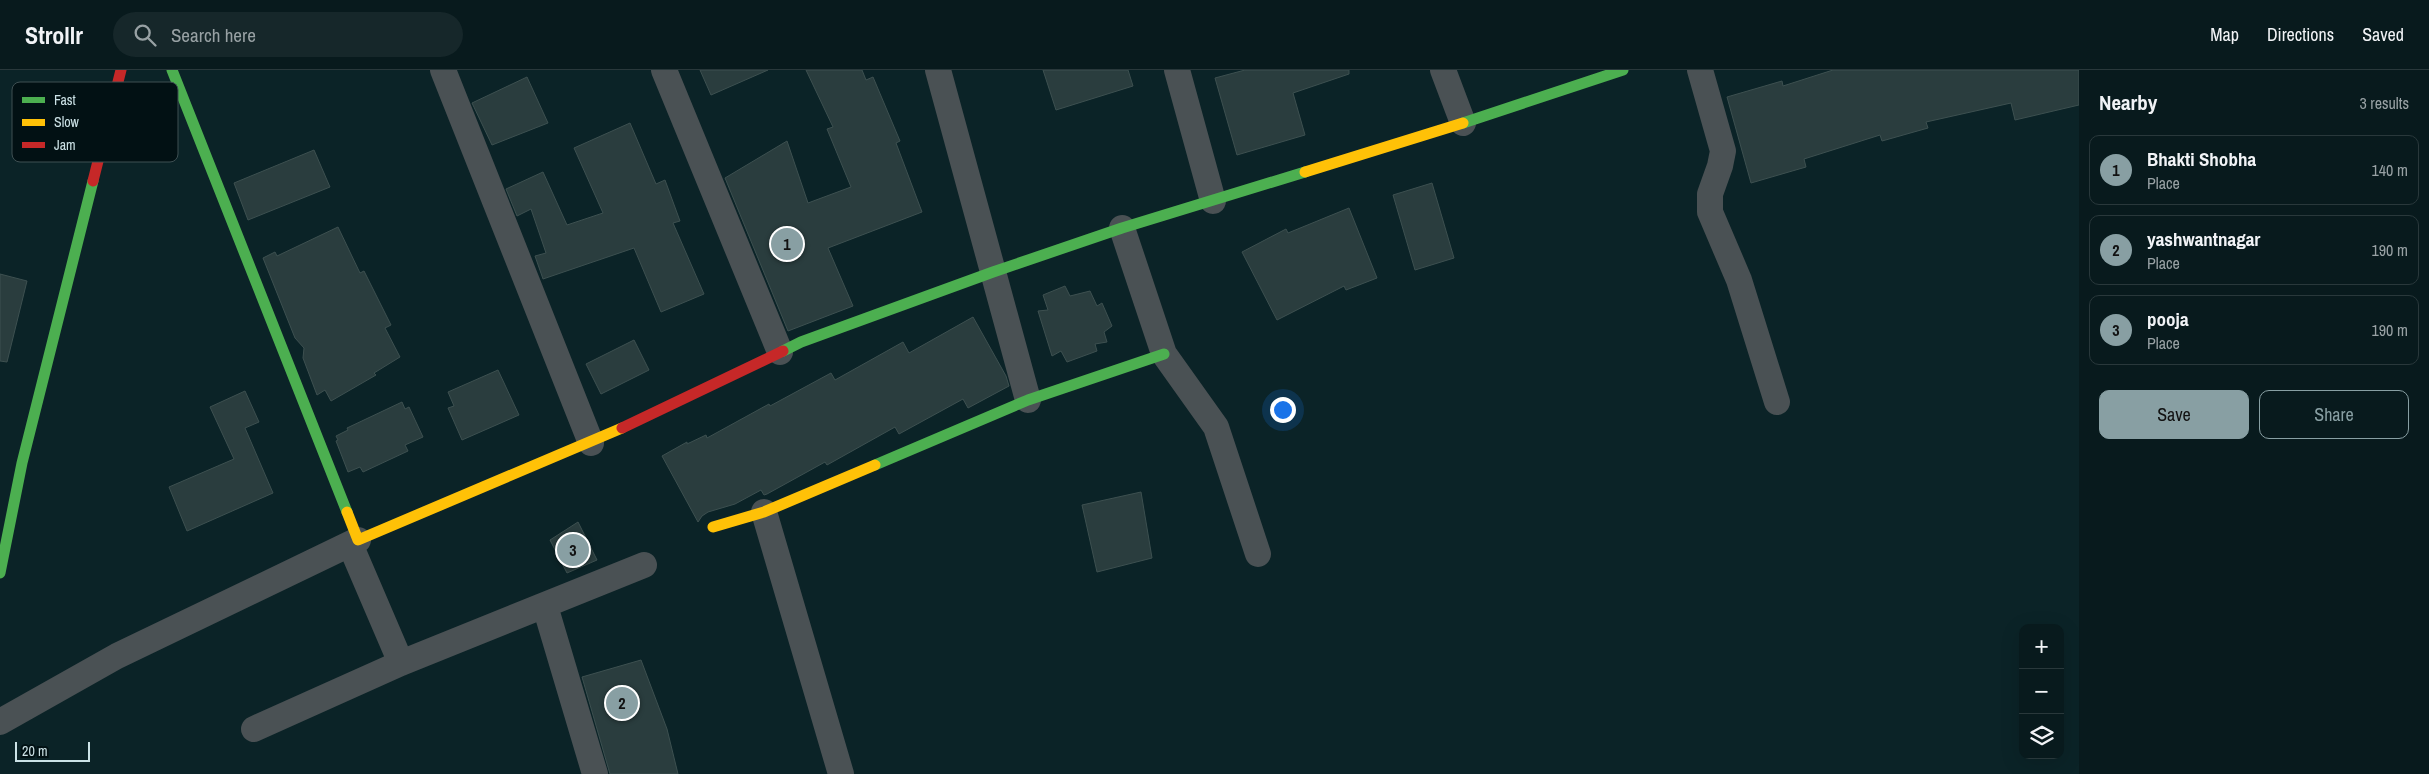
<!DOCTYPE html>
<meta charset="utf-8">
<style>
:root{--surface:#081a1d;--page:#16272a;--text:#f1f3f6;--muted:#98a1a4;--line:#29383b;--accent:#889fa3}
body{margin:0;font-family:"Archivo Narrow",sans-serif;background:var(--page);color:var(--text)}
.controls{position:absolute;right:15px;bottom:15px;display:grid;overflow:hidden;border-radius:10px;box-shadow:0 5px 20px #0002}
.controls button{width:45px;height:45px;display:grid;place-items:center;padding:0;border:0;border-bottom:1px solid var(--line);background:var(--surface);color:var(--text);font:25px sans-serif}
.scale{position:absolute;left:15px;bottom:12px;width:75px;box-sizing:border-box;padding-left:5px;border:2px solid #cce2e6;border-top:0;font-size:14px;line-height:18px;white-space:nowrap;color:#cce2e6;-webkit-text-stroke:4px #021114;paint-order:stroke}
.you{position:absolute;left:1282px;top:339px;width:18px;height:18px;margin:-12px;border:4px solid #fff;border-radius:50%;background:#1a73e8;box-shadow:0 0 0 8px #1a73e833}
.badge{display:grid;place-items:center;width:32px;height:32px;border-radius:50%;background:var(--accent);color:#111;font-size:16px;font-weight:700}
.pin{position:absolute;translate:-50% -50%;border:2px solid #fff;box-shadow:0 1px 5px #0006}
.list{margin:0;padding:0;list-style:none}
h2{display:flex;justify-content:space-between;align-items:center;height:65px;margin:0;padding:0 20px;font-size:21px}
h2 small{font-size:16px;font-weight:400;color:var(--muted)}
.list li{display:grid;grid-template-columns:32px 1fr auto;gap:15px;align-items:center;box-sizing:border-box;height:70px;margin:0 10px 10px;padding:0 10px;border:1px solid var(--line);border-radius:10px}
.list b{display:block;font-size:19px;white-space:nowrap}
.list p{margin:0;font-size:16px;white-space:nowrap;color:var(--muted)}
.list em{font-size:16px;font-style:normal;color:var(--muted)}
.actions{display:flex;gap:10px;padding:15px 20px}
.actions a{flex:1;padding:11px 0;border:1px solid var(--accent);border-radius:10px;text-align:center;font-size:18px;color:var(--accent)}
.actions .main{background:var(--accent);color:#111}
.icon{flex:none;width:28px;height:28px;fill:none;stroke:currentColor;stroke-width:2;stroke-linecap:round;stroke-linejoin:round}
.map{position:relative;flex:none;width:2079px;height:704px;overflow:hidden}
header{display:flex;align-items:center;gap:30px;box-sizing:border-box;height:70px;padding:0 25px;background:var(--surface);border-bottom:1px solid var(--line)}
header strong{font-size:24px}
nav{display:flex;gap:28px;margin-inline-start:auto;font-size:18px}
.search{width:350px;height:45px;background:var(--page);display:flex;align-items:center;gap:12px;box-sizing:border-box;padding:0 18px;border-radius:28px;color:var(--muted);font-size:19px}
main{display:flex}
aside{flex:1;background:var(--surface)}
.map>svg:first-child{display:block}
.building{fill:#2a3d3e;stroke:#3d5050}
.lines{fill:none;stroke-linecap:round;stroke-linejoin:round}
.street{stroke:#4a5154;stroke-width:26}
.fast{stroke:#4caf50;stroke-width:11}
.slow{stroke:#ffc107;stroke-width:11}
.jam{stroke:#c62828;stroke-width:11}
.key{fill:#021114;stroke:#3f5053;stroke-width:1}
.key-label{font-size:14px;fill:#cce2e6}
</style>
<header>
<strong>Strollr</strong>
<div class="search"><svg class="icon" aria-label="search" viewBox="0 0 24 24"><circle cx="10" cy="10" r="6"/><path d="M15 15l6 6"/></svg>Search here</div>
<nav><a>Map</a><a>Directions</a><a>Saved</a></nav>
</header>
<main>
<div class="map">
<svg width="2079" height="704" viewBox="0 0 2079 704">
<rect width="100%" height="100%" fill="#0b2327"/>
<!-- building -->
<path class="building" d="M700 0H768L711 25Z
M806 0H862L866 10 873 7 900 71 896 73 922 142 828 178 853 236 788 261 725 108 787 71 808 133 851 117 827 59 833 57Z
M1043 0H1128L1133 16 1056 40Z
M1245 0H1349V4L1293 23 1305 65 1237 85 1215 8Z
M1833 0H2079V35L2015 50 2011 33 1926 52 1928 58 1882 71 1880 65 1804 89 1806 97 1751 113 1727 27 1782 11 1783 16Z
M527 7 548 53 492 75 472 33Z
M630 53 656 114 665 110 680 151 673 153 704 224 661 242 634 178 543 209 535 186 546 183 531 139 517 146 506 119 543 102 567 155 603 143 574 78Z
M314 80 330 117 248 150 234 113Z
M1432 113 1454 188 1415 200 1393 125Z
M1349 138 1377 208 1346 220 1344 216 1277 250 1242 182 1286 159 1288 163Z
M338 157 360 203 364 201 391 255 385 258 400 287 374 303 376 305 331 331 325 320 317 325 303 288 304 278 295 268 263 188 275 182 277 186Z
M0 204 27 211 7 292 0 291Z
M1065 216 1070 226 1090 221 1097 236 1102 233 1112 256 1104 262 1107 272 1095 274 1097 281 1067 292 1061 281 1052 286 1038 241 1048 240 1043 225Z
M973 247 1006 306 1009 316 968 338 963 329 899 364 895 357 827 395 825 392 767 424 764 425 761 420 735 434 708 442 702 446 698 452 662 386 687 372V374L706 365 707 368 769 334 770 336 831 303 835 310 903 272 909 283Z
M634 270 649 300 601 324 586 294Z
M498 300 519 345 462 370 448 338 454 336 448 322Z
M245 321 259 352 245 358 273 423 187 461 169 417 234 389 210 337Z
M402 332 405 339 409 337 423 367 405 375 408 381 363 402 360 397 348 402 336 371 338 370 336 366 348 360 347 358Z
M1141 422 1152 488 1097 502 1082 435Z
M578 452 597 490 567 503 550 470Z
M641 590 667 659 678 704H610L582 607Z"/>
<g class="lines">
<!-- street -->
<path class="street" d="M443 0 591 373
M664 0 780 282
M938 0 1028 330
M1177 0 1213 131
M1443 0 1463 53
M1700 0 1723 81 1720 96 1710 124V142L1739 210 1777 332
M1122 158 1164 284 1216 357 1258 484
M764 442 841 704
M350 474 401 593
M545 536 595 704
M0 652 117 586 358 470
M254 659 401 593 644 495"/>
<!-- fast -->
<path class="fast" d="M172 0 347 442
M1463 53 1623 0
M783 281 801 272 993 202 1122 158 1305 102
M875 395 1028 330 1164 284
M0 503 22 393 93 111"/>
<!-- slow -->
<path class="slow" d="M1305 102 1463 53
M347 442 358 470 622 358
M713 457 764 442 875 395"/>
<!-- jam -->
<path class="jam" d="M93 111 121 0
M622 358 783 281"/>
</g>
<!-- legend -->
<rect x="12" y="12" width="166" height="80" rx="8" class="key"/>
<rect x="22" y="27" width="23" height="6" fill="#4caf50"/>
<rect x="22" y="49" width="23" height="7" fill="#ffc107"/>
<rect x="22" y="72" width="23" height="6" fill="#c62828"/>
<g class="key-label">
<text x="54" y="35">Fast</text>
<text x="54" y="57">Slow</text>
<text x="54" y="80">Jam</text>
</g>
</svg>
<div class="controls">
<button>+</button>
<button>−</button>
<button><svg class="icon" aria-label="layers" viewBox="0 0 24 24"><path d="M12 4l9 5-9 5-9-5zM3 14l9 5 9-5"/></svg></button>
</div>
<div class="scale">20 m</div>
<div class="you"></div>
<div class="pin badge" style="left:787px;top:174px">1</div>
<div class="pin badge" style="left:622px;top:633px">2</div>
<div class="pin badge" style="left:573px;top:480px">3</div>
</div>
<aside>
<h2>Nearby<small>3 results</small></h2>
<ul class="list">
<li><span class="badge">1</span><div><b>Bhakti Shobha</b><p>Place</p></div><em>140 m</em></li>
<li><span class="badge">2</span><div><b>yashwantnagar</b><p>Place</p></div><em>190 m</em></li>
<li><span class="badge">3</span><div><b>pooja</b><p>Place</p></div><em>190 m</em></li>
</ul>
<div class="actions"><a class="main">Save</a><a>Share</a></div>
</aside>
</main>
